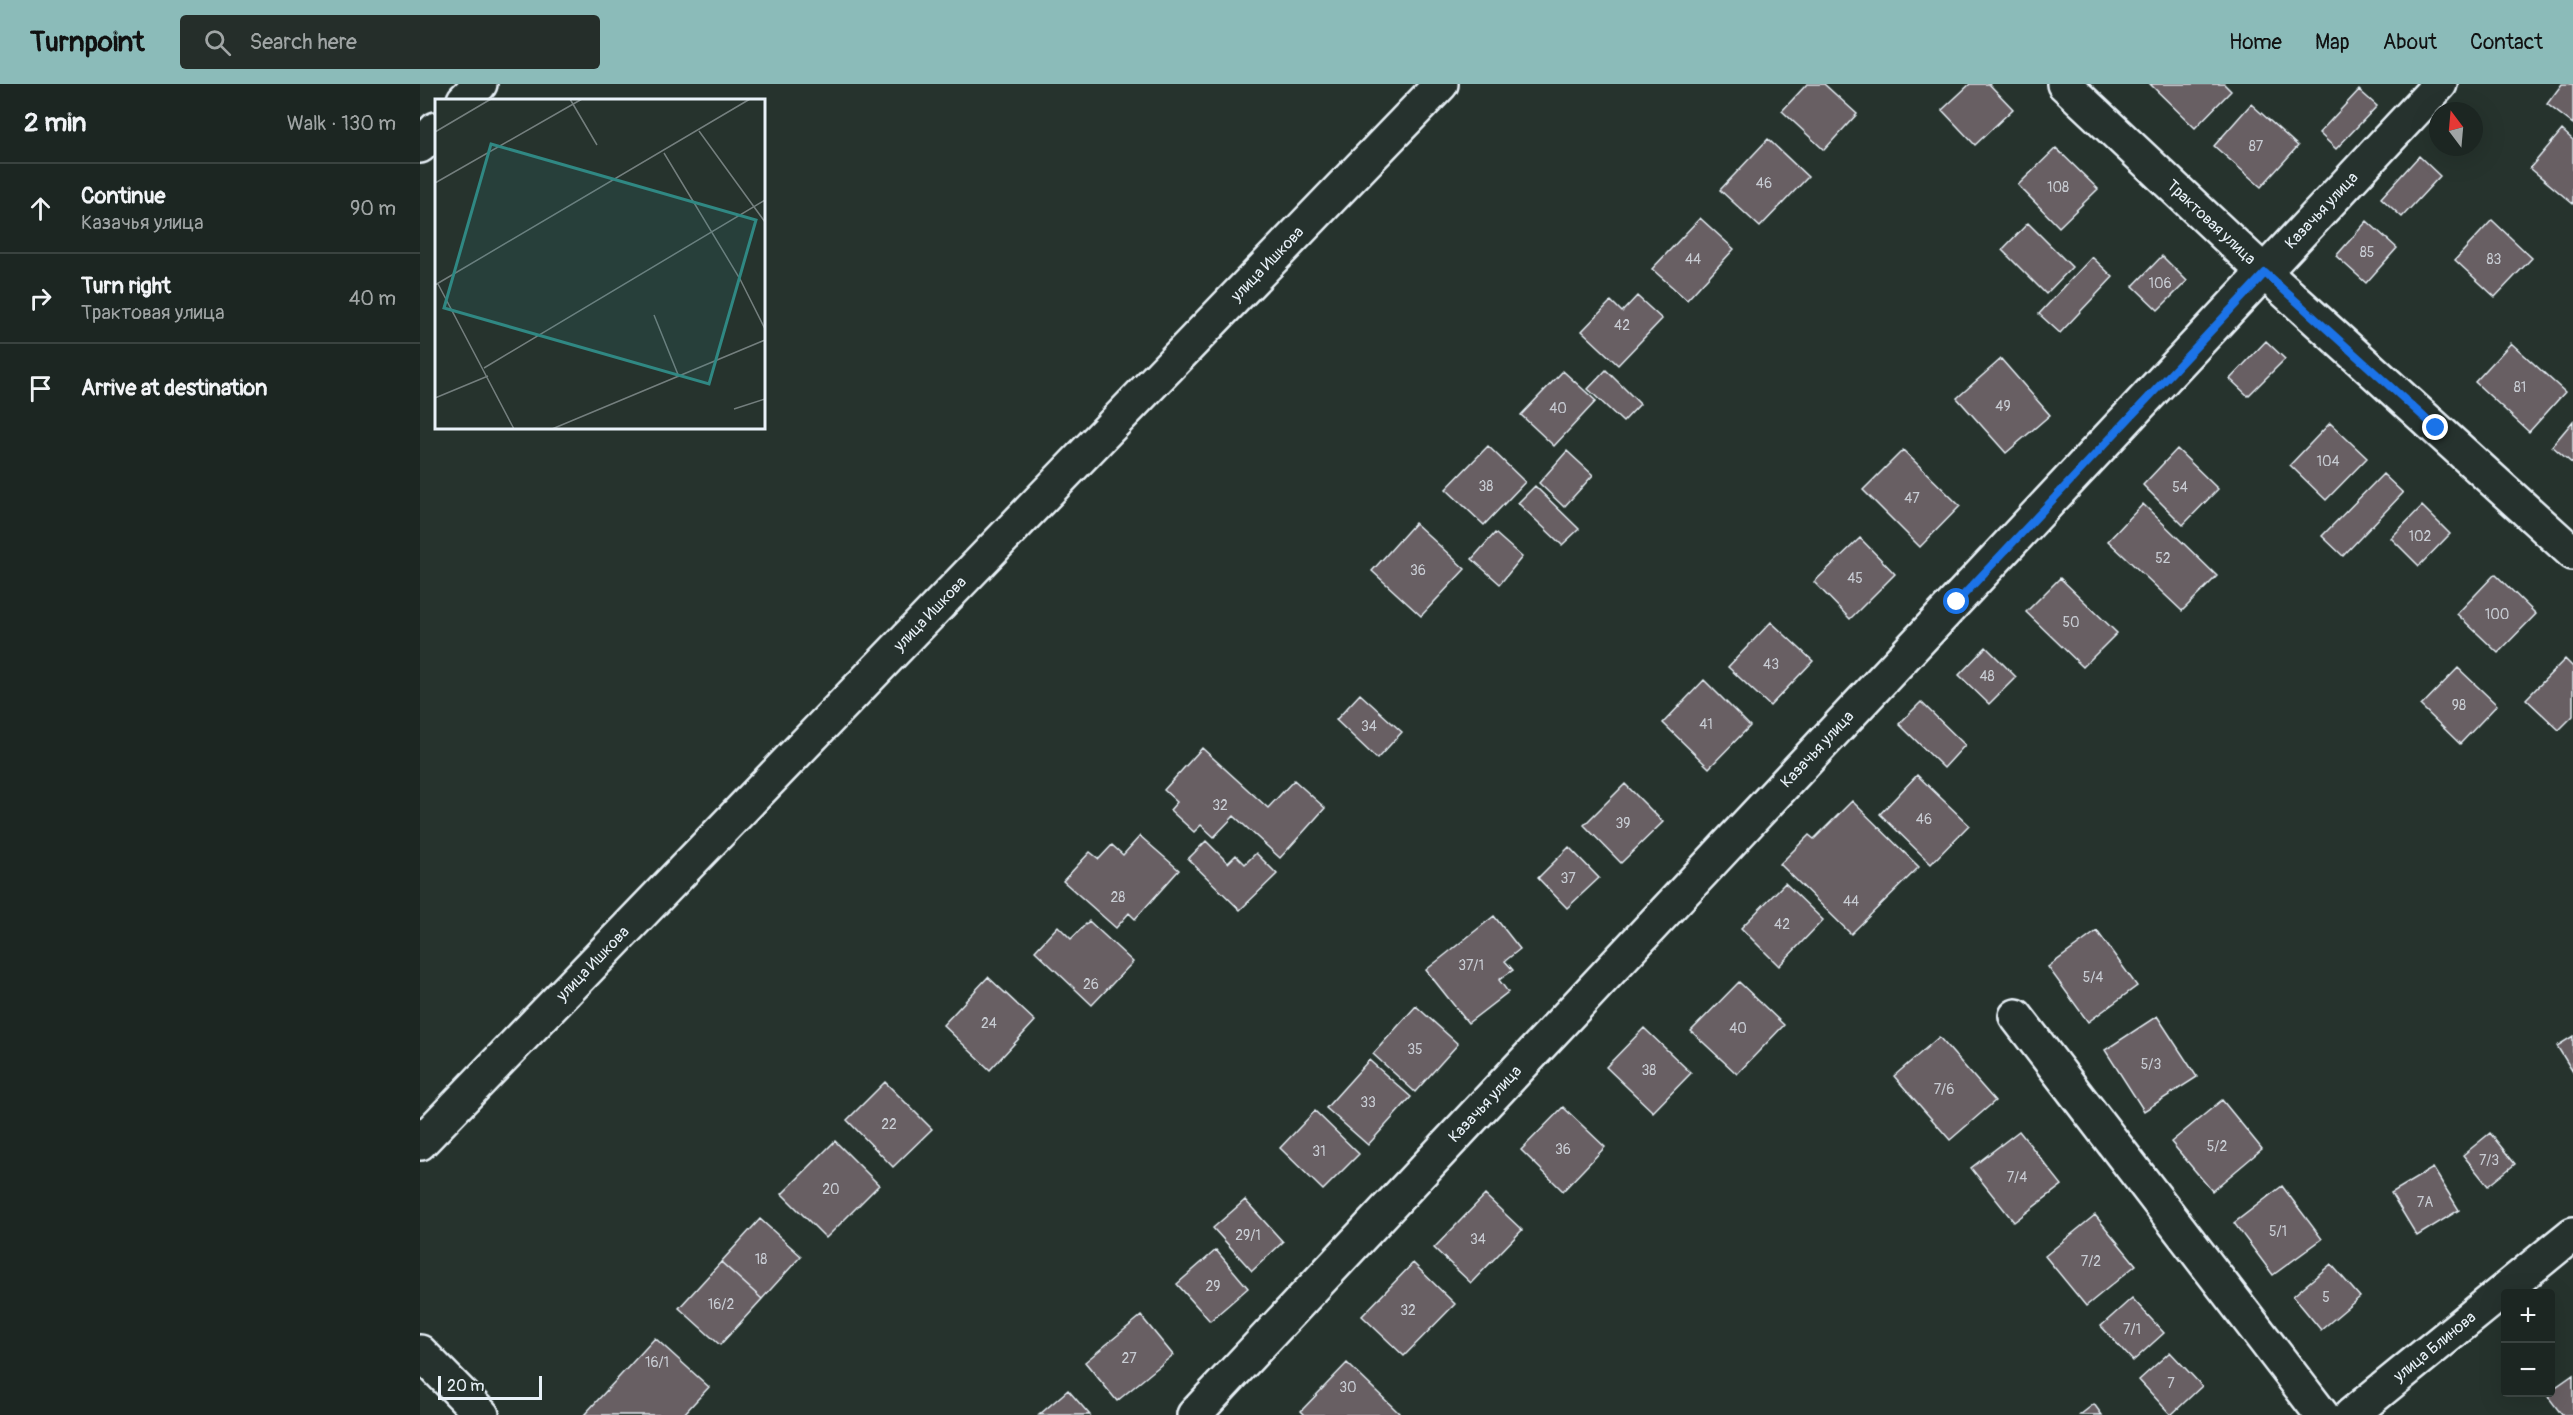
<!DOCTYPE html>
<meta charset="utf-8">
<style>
:root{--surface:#1c2622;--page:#252e2a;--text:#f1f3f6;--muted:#a0a5a5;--line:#3a4340;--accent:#8bbbb9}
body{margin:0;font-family:Pangolin,sans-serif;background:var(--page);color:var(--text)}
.controls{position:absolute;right:18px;bottom:18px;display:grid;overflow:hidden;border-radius:6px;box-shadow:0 6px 24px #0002}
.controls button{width:54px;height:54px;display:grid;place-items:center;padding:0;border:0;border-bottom:2px solid var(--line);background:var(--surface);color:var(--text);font:30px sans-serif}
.compass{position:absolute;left:2009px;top:18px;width:54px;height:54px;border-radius:50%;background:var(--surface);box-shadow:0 6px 24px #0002;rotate:344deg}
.scale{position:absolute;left:18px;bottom:15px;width:104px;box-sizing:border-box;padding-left:6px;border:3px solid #e8f1f8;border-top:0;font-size:16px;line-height:21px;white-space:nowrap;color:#e8f1f8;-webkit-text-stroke:4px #26332d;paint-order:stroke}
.stop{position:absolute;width:18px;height:18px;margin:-14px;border:4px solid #1a73e8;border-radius:50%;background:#fff}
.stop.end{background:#1a73e8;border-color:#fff;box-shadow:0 2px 6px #0008}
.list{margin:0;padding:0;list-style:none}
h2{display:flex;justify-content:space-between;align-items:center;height:78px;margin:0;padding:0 24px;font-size:26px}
h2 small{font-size:20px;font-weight:400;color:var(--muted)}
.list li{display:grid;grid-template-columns:39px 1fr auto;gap:18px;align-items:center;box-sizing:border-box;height:90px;padding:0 24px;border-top:2px solid var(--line)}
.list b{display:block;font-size:22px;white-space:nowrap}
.list p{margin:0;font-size:20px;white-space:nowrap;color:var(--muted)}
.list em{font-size:20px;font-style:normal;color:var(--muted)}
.icon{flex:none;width:33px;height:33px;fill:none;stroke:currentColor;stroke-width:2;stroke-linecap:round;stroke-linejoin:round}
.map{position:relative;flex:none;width:2153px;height:1331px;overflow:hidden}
header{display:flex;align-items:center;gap:36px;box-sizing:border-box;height:84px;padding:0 30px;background:var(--accent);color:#111}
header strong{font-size:28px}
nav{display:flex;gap:33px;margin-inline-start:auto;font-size:21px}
.search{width:420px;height:54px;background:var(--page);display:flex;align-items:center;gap:15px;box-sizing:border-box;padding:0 21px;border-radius:6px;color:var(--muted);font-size:22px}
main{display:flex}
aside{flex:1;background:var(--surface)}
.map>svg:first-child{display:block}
.building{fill:#685e63;stroke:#e8f1f8;stroke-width:1.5}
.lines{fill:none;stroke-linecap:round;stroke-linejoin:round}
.minor-casing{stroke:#e8f1f8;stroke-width:38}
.minor{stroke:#26332d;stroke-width:33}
.route{stroke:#1a73e8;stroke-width:8}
.labels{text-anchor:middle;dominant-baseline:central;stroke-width:4.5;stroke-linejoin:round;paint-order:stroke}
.number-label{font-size:14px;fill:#c8ccd3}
.street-label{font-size:16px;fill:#e8f1f8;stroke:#26332d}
.inset-road{fill:none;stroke:#747f7e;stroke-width:1.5}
.view{fill:#308883;fill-opacity:0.15;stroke:#308883;stroke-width:3}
.inset-edge{fill:none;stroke:#e8f1f8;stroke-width:3}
</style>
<header>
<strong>Turnpoint</strong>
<div class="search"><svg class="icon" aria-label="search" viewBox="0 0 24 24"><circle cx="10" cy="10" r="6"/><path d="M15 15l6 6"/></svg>Search here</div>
<nav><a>Home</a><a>Map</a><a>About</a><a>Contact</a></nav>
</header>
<main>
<aside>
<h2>2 min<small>Walk · 130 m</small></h2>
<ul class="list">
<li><svg class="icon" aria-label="ahead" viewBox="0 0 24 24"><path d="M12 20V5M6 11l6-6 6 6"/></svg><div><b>Continue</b><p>Казачья улица</p></div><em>90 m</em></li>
<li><svg class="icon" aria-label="right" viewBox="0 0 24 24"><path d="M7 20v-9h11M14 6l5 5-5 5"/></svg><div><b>Turn right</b><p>Трактовая улица</p></div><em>40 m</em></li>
<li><svg class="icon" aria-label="arrive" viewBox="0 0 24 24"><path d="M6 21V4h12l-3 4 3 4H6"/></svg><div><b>Arrive at destination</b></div></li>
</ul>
</aside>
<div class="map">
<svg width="2153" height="1331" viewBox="0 0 2153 1331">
<rect width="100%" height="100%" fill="#26332d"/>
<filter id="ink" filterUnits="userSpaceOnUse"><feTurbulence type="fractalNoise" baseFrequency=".0167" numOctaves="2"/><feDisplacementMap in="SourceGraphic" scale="12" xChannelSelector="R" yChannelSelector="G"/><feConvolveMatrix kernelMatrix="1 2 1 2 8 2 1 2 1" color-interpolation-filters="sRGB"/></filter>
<g filter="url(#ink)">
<!-- building -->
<path class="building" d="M1387 0H1404L1437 30 1404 66 1362 27Z
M1550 0H1569L1593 25 1555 61 1522 26Z
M1730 0H1804L1811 7 1775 44Z
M2142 0H2153V40L2127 20Z
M1939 6 1957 22 1916 65 1899 49Z
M1831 20 1878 62 1841 103 1794 62Z
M2142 46 2153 56V120L2110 84Z
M1348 55 1388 93 1340 143 1300 106Z
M1636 64 1678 105 1639 143 1598 101Z
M1999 72 2020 92 1982 133 1961 114Z
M1280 134 1314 165 1267 216 1232 185Z
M2072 136 2112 174 2075 213 2035 176Z
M1947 137 1977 164 1946 199 1916 172Z
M1608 139 1652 183 1626 210 1582 166Z
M1742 172 1767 197 1738 226 1713 202Z
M1672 173 1693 193 1640 249 1619 230Z
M1217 212 1242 235 1198 281 1162 247 1191 217 1202 228Z
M1846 257 1865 275 1828 312 1810 295Z
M2091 259 2145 308 2109 348 2055 298Z
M1581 275 1630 331 1586 369 1537 314Z
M1186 286 1220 320 1203 338 1168 305Z
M1143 287 1176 317 1134 362 1101 331Z
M2153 337V380L2132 362Z
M1910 339 1947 374 1906 416 1870 381Z
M1068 362 1105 398 1064 441 1026 405Z
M1757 365 1798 405 1763 441 1723 401Z
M1483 366 1540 422 1500 463 1443 406Z
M1147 367 1173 391 1144 423 1119 399Z
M1963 390 1983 409 1923 472 1902 452Z
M1115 402 1159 445 1142 461 1098 419Z
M1723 420 1797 492 1762 527 1688 457Z
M2002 422 2030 450 1999 482 1971 454Z
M995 439 1045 485 1001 532 952 487Z
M1075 449 1102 473 1080 500 1052 475Z
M1440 454 1475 490 1430 535 1394 498Z
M2075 490 2116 530 2078 569 2037 530Z
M1640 494 1697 549 1663 583 1606 528Z
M1351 538 1393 577 1350 622 1308 583Z
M1566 563 1596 593 1569 620 1539 591Z
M2145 575 2153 583V632L2139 646 2106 615Z
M2038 584 2077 621 2040 660 2001 622Z
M1284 596 1330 642 1289 684 1243 639Z
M940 610 982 648 957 675 916 636Z
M1501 618 1545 661 1524 684 1479 640Z
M782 664 848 724 874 696 905 724 860 774 814 732 794 753 781 741 774 748 750 726 757 718 744 706Z
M1497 691 1549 741 1511 780 1460 730Z
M1205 700 1243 738 1201 779 1164 741Z
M1432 717 1499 783 1431 850 1360 780 1389 751 1394 755Z
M720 752 759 786 715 835 709 829 696 844 643 797 670 768 679 775 692 761 703 771Z
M786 757 808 779 816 771 825 780 836 769 857 790 820 826 768 775Z
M1149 763 1179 794 1147 824 1118 794Z
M1365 799 1403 836 1359 882 1321 844Z
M1074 832 1100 865 1085 877 1093 886 1079 896 1088 908 1048 939 1006 886Z
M669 837 713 878 672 921 615 867 638 842 651 855Z
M1677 847 1717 902 1668 938 1628 883Z
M568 893 615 937 570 986 523 941Z
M1319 898 1364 941 1317 990 1271 947Z
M996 922 1038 960 995 1008 953 970Z
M1737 932 1777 993 1724 1027 1685 966Z
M1224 944 1271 989 1233 1028 1186 983Z
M2153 952V988L2137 962Z
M1519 953 1575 1017 1530 1056 1474 992Z
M949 976 991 1013 948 1061 906 1024Z
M465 998 512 1045 473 1083 427 1036Z
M1802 1016 1842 1065 1792 1107 1751 1058Z
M1143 1023 1185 1063 1143 1107 1101 1066Z
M895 1027 939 1070 903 1106 860 1064Z
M1599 1047 1642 1101 1594 1138 1551 1084Z
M2070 1049 2095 1080 2068 1102 2043 1071Z
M415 1057 459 1101 406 1154 362 1110Z
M2013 1084 2039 1126 1997 1152 1971 1109Z
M1862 1102 1902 1155 1853 1191 1814 1139Z
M1065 1111 1102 1146 1051 1199 1014 1164Z
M825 1116 863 1158 832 1187 793 1144Z
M1675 1131 1716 1181 1666 1222 1625 1172Z
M340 1135 381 1172 342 1215 301 1178Z
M796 1166 828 1204 790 1237 757 1200Z
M301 1178 342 1215 300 1261 259 1224Z
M993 1179 1035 1220 984 1272 942 1232Z
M1911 1180 1940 1213 1901 1246 1873 1212Z
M1712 1214 1744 1249 1713 1277 1681 1242Z
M721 1232 753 1271 697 1317 665 1278Z
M235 1254 289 1303 263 1331H164Z
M1750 1268 1782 1302 1751 1331 1719 1296Z
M927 1279 979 1329 977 1331H885L881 1327Z
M2153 1291V1331H2142L2126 1310Z
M648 1306 670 1331H619Z
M1674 1320 1682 1331H1660Z"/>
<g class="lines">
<!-- minor casing -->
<g class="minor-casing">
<g id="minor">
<path id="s1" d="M1644 0 1845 189 2153 469"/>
<path d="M44 16 60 0"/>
<path d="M0 62 16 45"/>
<path d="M1596 932 1902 1331"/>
<path id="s2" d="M0 1059 1021 0"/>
<path d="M0 1268 62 1331"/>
<path id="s3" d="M774 1331 2020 0"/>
<path id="s4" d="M1931 1331 2153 1150"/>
</g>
</g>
<!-- minor -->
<use href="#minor" class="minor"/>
</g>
</g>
<g class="lines" filter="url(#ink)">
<!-- route -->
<path class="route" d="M1537 518 1845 189 2016 344"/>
</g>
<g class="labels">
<!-- number labels -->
<g class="number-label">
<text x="1836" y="62">87</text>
<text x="1344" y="99">46</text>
<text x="1638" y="103">108</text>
<text x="1947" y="168">85</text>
<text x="1273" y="175">44</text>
<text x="2074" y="175">83</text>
<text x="1740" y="199">106</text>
<text x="1202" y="241">42</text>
<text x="2100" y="303">81</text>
<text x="1583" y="322">49</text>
<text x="1138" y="324">40</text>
<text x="1908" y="377">104</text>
<text x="1066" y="402">38</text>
<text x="1760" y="403">54</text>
<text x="1492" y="414">47</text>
<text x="2000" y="452">102</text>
<text x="1743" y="474">52</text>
<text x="998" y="486">36</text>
<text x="1435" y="494">45</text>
<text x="2077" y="530">100</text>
<text x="1651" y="538">50</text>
<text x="1351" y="580">43</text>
<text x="1567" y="592">48</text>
<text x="2039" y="621">98</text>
<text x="1286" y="640">41</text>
<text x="949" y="642">34</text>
<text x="800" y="721">32</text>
<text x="1504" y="735">46</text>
<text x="1203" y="739">39</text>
<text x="1148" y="794">37</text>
<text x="698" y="813">28</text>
<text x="1431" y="817">44</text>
<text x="1362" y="840">42</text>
<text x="1051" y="881">37/1</text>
<text x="1673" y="893">5/4</text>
<text x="671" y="900">26</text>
<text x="569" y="939">24</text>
<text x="1318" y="944">40</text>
<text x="995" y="965">35</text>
<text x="1731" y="980">5/3</text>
<text x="1229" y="986">38</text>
<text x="1524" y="1005">7/6</text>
<text x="948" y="1018">33</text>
<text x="469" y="1040">22</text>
<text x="1797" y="1062">5/2</text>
<text x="1143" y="1065">36</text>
<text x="899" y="1067">31</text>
<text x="2069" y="1076">7/3</text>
<text x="1597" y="1093">7/4</text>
<text x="411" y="1105">20</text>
<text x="2005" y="1118">7А</text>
<text x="1858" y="1147">5/1</text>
<text x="828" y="1151">29/1</text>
<text x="1058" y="1155">34</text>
<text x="341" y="1175">18</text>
<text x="1671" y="1177">7/2</text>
<text x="793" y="1202">29</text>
<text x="1906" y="1213">5</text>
<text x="301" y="1220">16/2</text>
<text x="988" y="1226">32</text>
<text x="1712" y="1245">7/1</text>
<text x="709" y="1274">27</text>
<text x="237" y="1278">16/1</text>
<text x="1751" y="1299">7</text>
<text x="928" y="1303">30</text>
</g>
<!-- street labels -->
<g class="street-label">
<text stroke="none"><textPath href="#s3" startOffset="1650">Казачья улица</textPath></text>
<text stroke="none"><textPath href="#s1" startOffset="202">Трактовая улица</textPath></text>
<text stroke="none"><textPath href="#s2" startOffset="1221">улица Ишкова</textPath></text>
<text stroke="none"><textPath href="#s2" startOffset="735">улица Ишкова</textPath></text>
<text stroke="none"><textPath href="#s3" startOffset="912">Казачья улица</textPath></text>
<text stroke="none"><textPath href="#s2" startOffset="249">улица Ишкова</textPath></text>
<text stroke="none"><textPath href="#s3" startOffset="426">Казачья улица</textPath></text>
<text stroke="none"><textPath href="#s4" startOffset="108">улица Блинова</textPath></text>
</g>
</g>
<!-- overview -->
<g transform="translate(15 15)">
<rect width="330" height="330" fill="#26332d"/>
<path class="inset-road" d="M135 0 162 46M264 32 330 123M0 33 56 0M229 54 305 180 330 230M0 84 147 0M3 185 79 330M0 186 315 0M219 216 244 278M49 269 330 101M0 299 53 277M299 310 330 300M117 330 330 241"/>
<path class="view" d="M56 45 321 121 274 285 9 209Z"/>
<rect width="330" height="330" class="inset-edge"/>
</g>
</svg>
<div class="controls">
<button>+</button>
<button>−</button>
</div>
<svg class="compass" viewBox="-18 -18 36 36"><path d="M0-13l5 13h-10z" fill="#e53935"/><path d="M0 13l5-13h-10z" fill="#a0a5a5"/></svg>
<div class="scale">20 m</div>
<div class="stop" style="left:1537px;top:518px"></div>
<div class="stop end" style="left:2016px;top:344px"></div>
</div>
</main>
